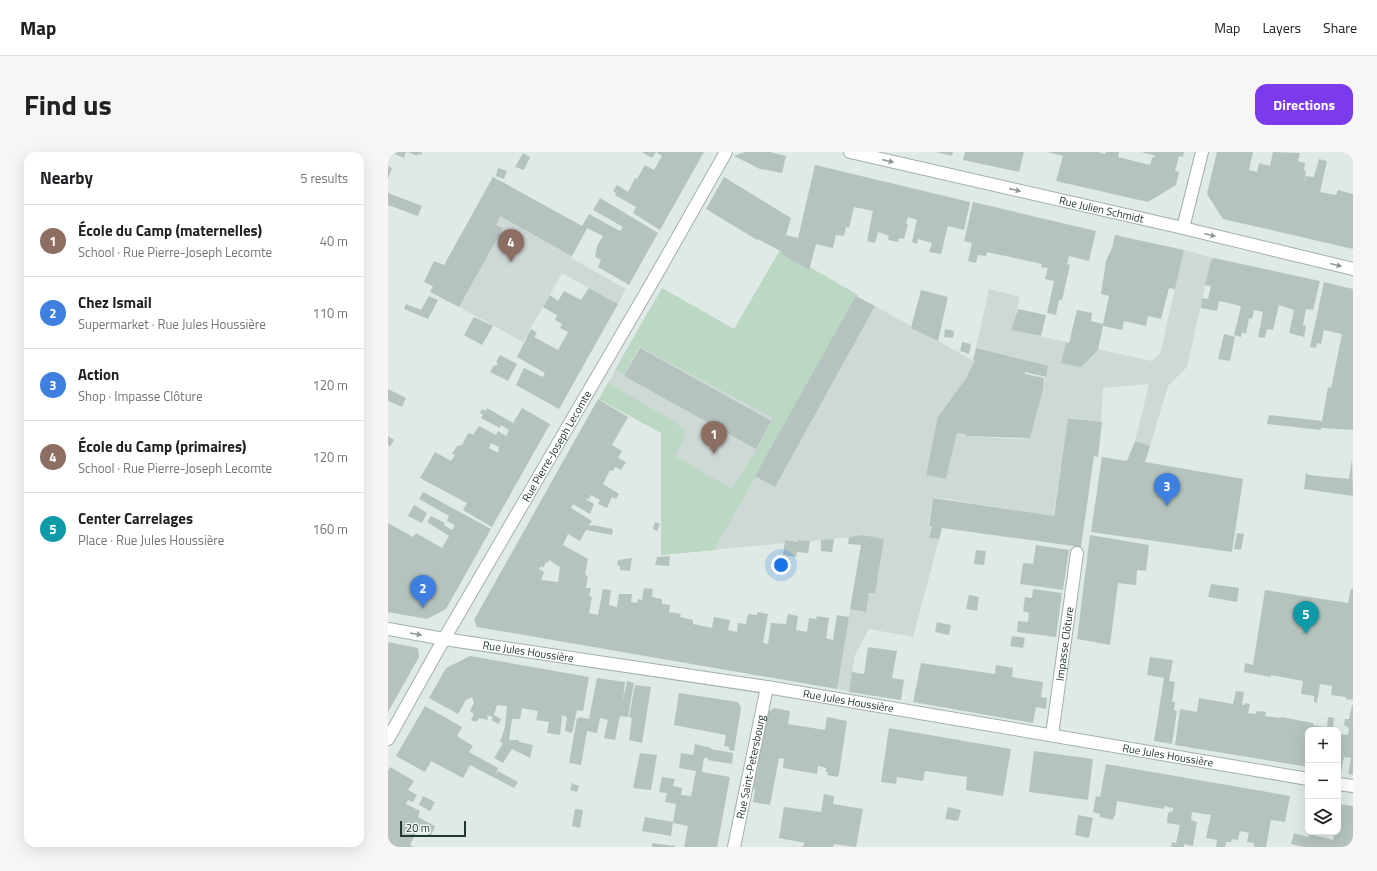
<!DOCTYPE html>
<meta charset="utf-8">
<style>
:root{--surface:#fff;--page:#f6f6f6;--text:#202124;--muted:#757577;--line:#e0e0e0;--accent:#7c3aed}
body{margin:0;font-family:"Titillium Web",sans-serif;background:var(--page);color:var(--text)}
.controls{position:absolute;right:12px;bottom:12px;display:grid;overflow:hidden;border-radius:8px;box-shadow:0 4px 16px #0002}
.controls button{width:36px;height:36px;display:grid;place-items:center;padding:0;border:0;border-bottom:1px solid var(--line);background:var(--surface);color:var(--text);font:20px sans-serif}
.scale{position:absolute;left:12px;bottom:10px;width:66px;box-sizing:border-box;padding-left:4px;border:2px solid #223732;border-top:0;font-size:11px;line-height:14px;white-space:nowrap;color:#223732;-webkit-text-stroke:3px #eff6f3;paint-order:stroke}
.you{position:absolute;left:393px;top:413px;width:14px;height:14px;margin:-10px;border:3px solid #fff;border-radius:50%;background:#1a73e8;box-shadow:0 0 0 6px #1a73e833}
.badge{display:grid;place-items:center;width:26px;height:26px;border-radius:50%;background:var(--accent);color:#fff;font-size:13px;font-weight:700}
.pin{position:absolute;translate:-50% -33px;filter:drop-shadow(0 1px 2px #0008)}
.pin::after{content:'';position:absolute;top:21px;width:14px;height:12px;background:inherit;clip-path:polygon(0 0,100% 0,50% 100%)}
.list{margin:0;padding:0;list-style:none}
h2{display:flex;justify-content:space-between;align-items:center;height:52px;margin:0;padding:0 16px;font-size:17px}
h2 small{font-size:13px;font-weight:400;color:var(--muted)}
.list li{display:grid;grid-template-columns:26px 1fr auto;gap:12px;align-items:center;box-sizing:border-box;height:72px;padding:0 16px;border-top:1px solid var(--line)}
.list b{display:block;font-size:15px;white-space:nowrap}
.list p{margin:0;font-size:13px;white-space:nowrap;color:var(--muted)}
.list em{font-size:13px;font-style:normal;color:var(--muted)}
.icon{flex:none;width:22px;height:22px;fill:none;stroke:currentColor;stroke-width:2;stroke-linecap:round;stroke-linejoin:round}
.map{position:relative;flex:none;width:965px;height:695px;overflow:hidden;border-radius:12px}
header{display:flex;align-items:center;gap:24px;box-sizing:border-box;height:56px;padding:0 20px;background:var(--surface);border-bottom:1px solid var(--line)}
header strong{font-size:19px}
nav{display:flex;gap:22px;margin-inline-start:auto;font-size:14px}
.intro{display:flex;align-items:center;justify-content:space-between;box-sizing:border-box;height:96px;padding:0 24px}
h1{margin:0;font-size:28px}
.button{padding:10px 18px;border-radius:12px;background:var(--accent);color:#fff;font-size:14px;font-weight:700}
main{display:flex;gap:24px;padding:0 24px}
aside{flex:1;background:var(--surface);border-radius:12px;box-shadow:0 4px 16px #0002}
.map>svg:first-child{display:block}
.built{fill:#ced8d4}
.green{fill:#bad8c3}
.building{fill:#b5c3be;fill-rule:evenodd}
.lines{fill:none;stroke-linecap:round;stroke-linejoin:round}
.minor-casing{stroke:#a3b0ac;stroke-width:14}
.minor{stroke:#fff;stroke-width:12}
.oneway{fill:#909b98}
.labels{text-anchor:middle;dominant-baseline:central;stroke-width:3;stroke-linejoin:round;paint-order:stroke}
.street-label{font-size:11px;fill:#223732;stroke:#eff6f3}
</style>
<header>
<strong>Map</strong>
<nav><a>Map</a><a>Layers</a><a>Share</a></nav>
</header>
<div class="intro"><h1>Find us</h1><a class="button">Directions</a></div>
<main>
<aside>
<h2>Nearby<small>5 results</small></h2>
<ul class="list">
<li><span class="badge" style="background:#8d6e63">1</span><div><b>École du Camp (maternelles)</b><p>School · Rue Pierre-Joseph Lecomte</p></div><em>40 m</em></li>
<li><span class="badge" style="background:#3f7fe0">2</span><div><b>Chez Ismail</b><p>Supermarket · Rue Jules Houssière</p></div><em>110 m</em></li>
<li><span class="badge" style="background:#3f7fe0">3</span><div><b>Action</b><p>Shop · Impasse Clôture</p></div><em>120 m</em></li>
<li><span class="badge" style="background:#8d6e63">4</span><div><b>École du Camp (primaires)</b><p>School · Rue Pierre-Joseph Lecomte</p></div><em>120 m</em></li>
<li><span class="badge" style="background:#0f9aa8">5</span><div><b>Center Carrelages</b><p>Place · Rue Jules Houssière</p></div><em>160 m</em></li>
</ul>
</aside>
<div class="map">
<svg width="965" height="695" viewBox="0 0 965 695">
<rect width="100%" height="100%" fill="#dfe9e5"/>
<!-- built -->
<path class="built" d="M105 25 199 77 183 106 238 137 230 152 174 121 135 190 42 139Z
M796 98 826 106 823 108 799 215 780 234 762 294 747 289 761 232 715 236 713 270 681 265 665 364 545 345 540 373 543 374 541 386 551 387 525 485 481 477 467 503 461 539 449 537 462 457 477 460 481 442H487L496 387 474 384 422 389 411 388 410 390 397 388 396 391 273 403V281L211 247 260 160 412 245 387 334 487 154 586 209 579 225 551 265 538 323 558 327 569 280 578 282V284L627 287 641 286 660 215 588 196 601 137 632 145 624 178 678 190 673 210 693 215 709 197 763 209 772 202Z"/>
<!-- green -->
<path class="green" d="M392 98 470 143 326 398 273 403V281L211 247 220 231 285 269 296 278C297 289 292 295 287 304L344 337 370 295 385 266 251 194 236 223 227 218 274 136 346 177Z"/>
<!-- building -->
<path class="building" d="M2 0H18L16 6Z
M20 0H34L33 3 30 2 29 4Z
M254 0H316L272 78 245 61 248 55 227 43 228 41 225 39 229 33 240 40 247 26 249 27 257 13 266 18 274 4 268 0 264 6Z
M357 0H382L398 4 394 21 372 17 346 4Z
M548 0H565L564 4Z
M577 0H636L631 20 575 8Z
M659 0H710L717 2 718 0H731L730 5 762 13 764 6 768 4 753 0H796L795 5 791 4 787 19 791 20 788 33 760 50 668 29 675 4Z
M829 0H865L861 18 869 20 871 11 882 14 885 0 912 1 910 9 917 11 916 18 918 19 916 34 918 24 926 25 931 7 939 9 932 40 948 43 950 38 965 42V97L835 67 819 42Z
M135 1 142 5 136 18 127 15Z
M427 13 582 50 576 78 560 74 553 102 541 100 544 91 530 87 529 92 524 90 529 68 520 65 518 72H520L516 87 511 86 510 90 500 88 501 84 490 80 487 91 479 89 485 59 466 55 461 76 458 75 456 84 448 83 445 96 428 92 421 118 393 102 394 100 370 87 369 88 318 57 336 25 403 66 398 83 410 86Z
M0 14 4 16 0 27Z
M110 16 119 19 116 27 108 24Z
M105 25 194 74 201 62 232 79 235 75 205 58 212 46 270 81 241 133 210 115 213 108 207 105 209 94 215 84 199 76 184 104 112 64 108 73 115 76 71 155 42 140 45 134 36 130 46 109 56 113Z
M0 41 34 54 30 64 0 53Z
M585 50 708 79 701 109 681 104 679 112 682 113 674 148H671L668 163 659 161 666 129 657 127 660 116 653 115 654 112 599 100 598 104 590 103 588 111 580 109 584 91 576 89Z
M727 83 796 98 787 137 781 136 773 167 760 164 758 174 736 169 734 178 715 174 710 198 693 215 673 211 678 190 681 191 689 158 704 161 703 169 715 172 721 144 713 142 718 109 724 96Z
M826 106 932 129 925 158 918 157 915 173 918 174 916 185 901 181 906 158 891 153 885 178 879 177 877 186 870 185 875 160 866 158 864 167 861 166 858 182 854 180 853 185 846 183 853 154 831 149 829 159 813 156 814 146 820 147 823 134 817 133 823 108Z
M936 130 965 137V278L933 276V278L879 272 881 263 934 269 940 235 943 236 954 182 936 178 933 192 929 191 928 196 922 195Z
M201 136 230 152 171 257 128 233 136 216 155 225 157 221 129 205 143 177 149 181 146 185 170 198 180 180 172 176 174 172 167 168 169 163 155 155 162 143 170 149 176 139 193 148Z
M533 138 560 145 550 189 523 176Z
M41 144 50 148 40 167 16 157 18 152 33 158Z
M468 144 487 154 387 335 367 324Z
M630 157 658 163 653 184 623 178Z
M86 165 105 174 94 193 76 183Z
M557 177 566 179 565 186 556 185Z
M836 182 847 185 842 209 830 207Z
M574 190 583 192 581 202 572 199Z
M252 196 383 269 368 297 236 224Z
M588 196 660 214 658 225 637 220V222L656 226 655 237 642 286 578 284V282L569 281 558 327 538 323 550 265 579 225 586 209 585 208Z
M112 203 129 212 120 229 102 220 106 213 108 214 110 211 108 210Z
M0 237 18 246 14 255 0 249Z
M210 247 240 265 224 293 234 299 230 306 238 310 233 318 227 315 225 319 222 318 215 332 231 342 228 347 224 345 219 356 210 352 212 348 203 343 201 347 198 346 199 348 206 352 202 362 185 352 183 356 204 369 201 373 203 374 204 373 225 377 224 383 198 378 192 389 180 382 175 393 200 407 197 423 200 424 198 436H203L201 444 204 445 201 461 210 463 215 437 223 438 221 453 229 455 231 442H244L243 450 249 451 250 447 254 448 256 436 265 437 264 445 274 447V452L282 453 281 460 293 462 292 465 305 468V472L324 476 326 465 342 468 340 478 349 480 350 471 358 472 360 462 369 463V460L380 462 375 491 380 492 383 471 398 472 400 462 410 464 408 478 419 480 421 466 428 467 429 464 441 466 438 486 445 488 449 463 461 465 449 537 89 475 86 468ZM161 408 172 415 170 430 153 428 156 420 151 417 153 414 155 416 158 410 160 411Z
M99 256 125 271 134 256 162 272 104 375 75 358 79 351 32 326 47 300 63 309 67 303 64 302 69 294 74 293 79 283 82 281 85 283 91 274 108 283 110 279 118 284 121 278 113 273 112 276 93 266 95 263 92 261 94 257 98 259ZM103 291 111 295 110 301 101 296Z
M680 266 714 270 710 305 706 304 693 395 554 376 551 387 541 386 544 374H541L545 346 666 364Z
M0 284 6 288 2 295 0 293Z
M747 289 762 294 757 310 855 327 844 400 703 380 714 305 739 309Z
M964 307 965 344 916 337 918 321 921 323 961 327Z
M35 340 103 377 58 457 39 467 0 460V371L25 385 28 381 54 396 61 384 39 370 43 364 57 371 56 373 64 378 67 373 59 369 61 364 31 347Z
M26 353 39 361 34 371 20 364Z
M267 370 272 372 269 379 265 377Z
M849 381 856 382 853 398 846 397Z
M474 383 496 387 487 442 481 441 478 460 462 457 473 393 460 392 461 385Z
M702 383 761 393 758 419 749 418 748 433 730 431 722 493 689 487Z
M446 387 444 400 433 399V388Z
M397 388 410 390V388L422 389 420 401 409 400 408 405 395 403Z
M648 393 681 398 675 438 632 432 635 411 645 412Z
M588 398 598 399 596 413 586 412Z
M282 404 281 414 267 413 269 405Z
M244 406 242 419 232 418V414L229 413 230 408Z
M823 432 851 436 849 450 820 445Z
M645 437 674 441 668 485 629 480 630 469 640 470 641 461 635 459 637 445 644 446Z
M963 437H965V548L958 547V545L943 543 944 534 932 532 929 551 926 550V544L913 542 915 529 883 523V525L856 520 857 511 865 513 877 438 960 451Z
M581 443 591 445 589 459 578 457Z
M549 470 563 473 561 483 547 480Z
M624 484 637 486 635 496 622 494Z
M0 490 30 496 31 505 0 560Z
M480 495 509 499 504 526 516 528 513 548 461 540 464 520 476 522Z
M82 504 201 525 195 559 189 558 184 581 177 579 179 565 174 563 172 583 159 581 161 570 148 568 150 559 134 556 132 567H124L121 588H131V590L145 593 142 606 124 597 115 611 106 606 115 591 112 590 117 575 119 554 109 553 106 563 113 567 111 572 103 568 105 565 99 563 100 568 91 566 88 570 83 568 86 562 82 559 86 551 84 545 78 548 70 562 41 546 58 516Z
M762 505 785 508 781 529 787 530 784 550H787L786 558 789 559 784 592 766 589 776 526 759 523Z
M533 511 607 522 608 513 625 516 624 525 655 530 653 545 659 546 658 557 648 555 645 571 525 550Z
M209 526 237 530 235 549 239 529 246 531 240 565 232 564 227 588 216 586 220 568 212 566 209 581 199 579 193 613 181 611 189 566 191 567V565L201 567Z
M247 533 263 535 254 591 241 588 244 566 241 565Z
M848 539 856 540 854 553H856L857 551 862 552 860 561 868 562 869 559 878 560 877 564 893 566V565L925 571V573L939 575 940 565 946 566 945 578H920V615L787 593 792 557 809 560 811 546 845 552Z
M291 541 350 550 353 556 346 599 341 598V595L336 594 338 583 286 573Z
M964 553H965V623L960 622 963 606 956 605 953 621 950 620V582L960 583 961 576 956 573 957 567H961Z
M37 554 74 575 69 584 85 594 81 600 110 616 107 624 110 619 130 630 126 636 82 613 75 626 43 609 37 620 8 604Z
M386 556 402 559 400 572 437 578 439 565 459 569 451 622 449 625 439 623 440 620H438V616L430 614 429 622 395 616 396 607 391 606 382 653 365 650 367 637 363 636 379 561Z
M501 576 623 597 615 644 578 638 579 625 537 619 535 629 509 625 508 632 493 630Z
M307 592 323 596V597L345 601 344 612 320 608V606H316L314 620 342 625 329 695H296L300 674 285 671 288 652 277 650 279 641 271 640 274 625 287 627 285 634 294 636 293 643 303 644 308 619 291 616 293 601 305 603Z
M646 599 705 607 700 648 641 640Z
M252 601 269 603 263 638 245 636Z
M718 612 902 644 897 670 883 668 878 695H866V691L859 690 861 681 852 679 850 688 844 687 843 690H838L837 695H828L829 688 818 686 823 663 804 660 803 668 809 670 805 694 796 692V695H783L784 690 788 691 792 673 779 671 780 661 785 659V656L776 654V657L729 649 727 664H726L725 668 712 665V662L705 660 708 644 712 645Z
M2 615 26 629 20 638 29 643 25 650 20 648 18 652 32 659 30 665 47 674 43 684 30 677 22 693 26 695H0V619Z
M184 631 191 634 189 640 182 638Z
M436 642 446 644 445 652 475 657 468 695 446 692 445 695H414L417 691 391 686 396 655 433 660Z
M35 644 47 650 42 659 31 653Z
M950 652 965 654V695H917L903 692 906 681 920 685 921 682 945 688 946 682 941 680H950Z
M560 655 573 658 570 669 557 667Z
M187 657 195 658 192 676 184 674Z
M690 663 705 666 701 686 687 683Z
M257 665 285 670 283 684 254 679Z
M264 691 287 694V695H264Z"/>
<g class="lines">
<!-- minor casing -->
<g class="minor-casing">
<g id="minor">
<path id="s1" d="M462 0 795 76 965 117"/>
<path d="M795 76 814 0"/>
<path id="s2" d="M0 477 56 487 379 535 920 627"/>
<path id="s3" d="M664 583 689 401"/>
<path id="s4" d="M0 587 56 487 266 127 338 0"/>
<path d="M950 632 965 634"/>
<path id="s5" d="M346 695 379 535"/>
</g>
</g>
<!-- minor -->
<use href="#minor" class="minor"/>
</g>
<!-- one-way arrows -->
<defs><path id="oneway-solid" d="M-6-.8H1V-3.2L6.5 0L1 3.2V.8H-6Z"/></defs>
<g class="oneway">
<use href="#oneway-solid" transform="translate(500 9) rotate(13)"/>
<use href="#oneway-solid" transform="translate(627 38) rotate(13)"/>
<use href="#oneway-solid" transform="translate(822 83) rotate(14)"/>
<use href="#oneway-solid" transform="translate(948 113) rotate(14)"/>
<use href="#oneway-solid" transform="translate(28 482) rotate(10)"/>
</g>
<g class="labels">
<!-- street labels -->
<g class="street-label">
<text stroke="none"><textPath href="#s1" startOffset="258">Rue Julien Schmidt</textPath></text>
<text stroke="none"><textPath href="#s4" startOffset="338">Rue Pierre-Joseph Lecomte</textPath></text>
<text stroke="none"><textPath href="#s3" startOffset="92">Impasse Clôture</textPath></text>
<text stroke="none"><textPath href="#s2" startOffset="142">Rue Jules Houssière</textPath></text>
<text stroke="none"><textPath href="#s2" startOffset="466">Rue Jules Houssière</textPath></text>
<text stroke="none"><textPath href="#s2" startOffset="790">Rue Jules Houssière</textPath></text>
<text stroke="none"><textPath href="#s5" startOffset="82">Rue Saint-Petersbourg</textPath></text>
</g>
</g>
</svg>
<div class="controls">
<button>+</button>
<button>−</button>
<button><svg class="icon" aria-label="layers" viewBox="0 0 24 24"><path d="M12 4l9 5-9 5-9-5zM3 14l9 5 9-5"/></svg></button>
</div>
<div class="scale">20 m</div>
<div class="you"></div>
<div class="pin badge" style="left:326px;top:302px;background:#8d6e63">1</div>
<div class="pin badge" style="left:35px;top:456px;background:#3f7fe0">2</div>
<div class="pin badge" style="left:779px;top:354px;background:#3f7fe0">3</div>
<div class="pin badge" style="left:123px;top:110px;background:#8d6e63">4</div>
<div class="pin badge" style="left:918px;top:482px;background:#0f9aa8">5</div>
</div>
</main>
